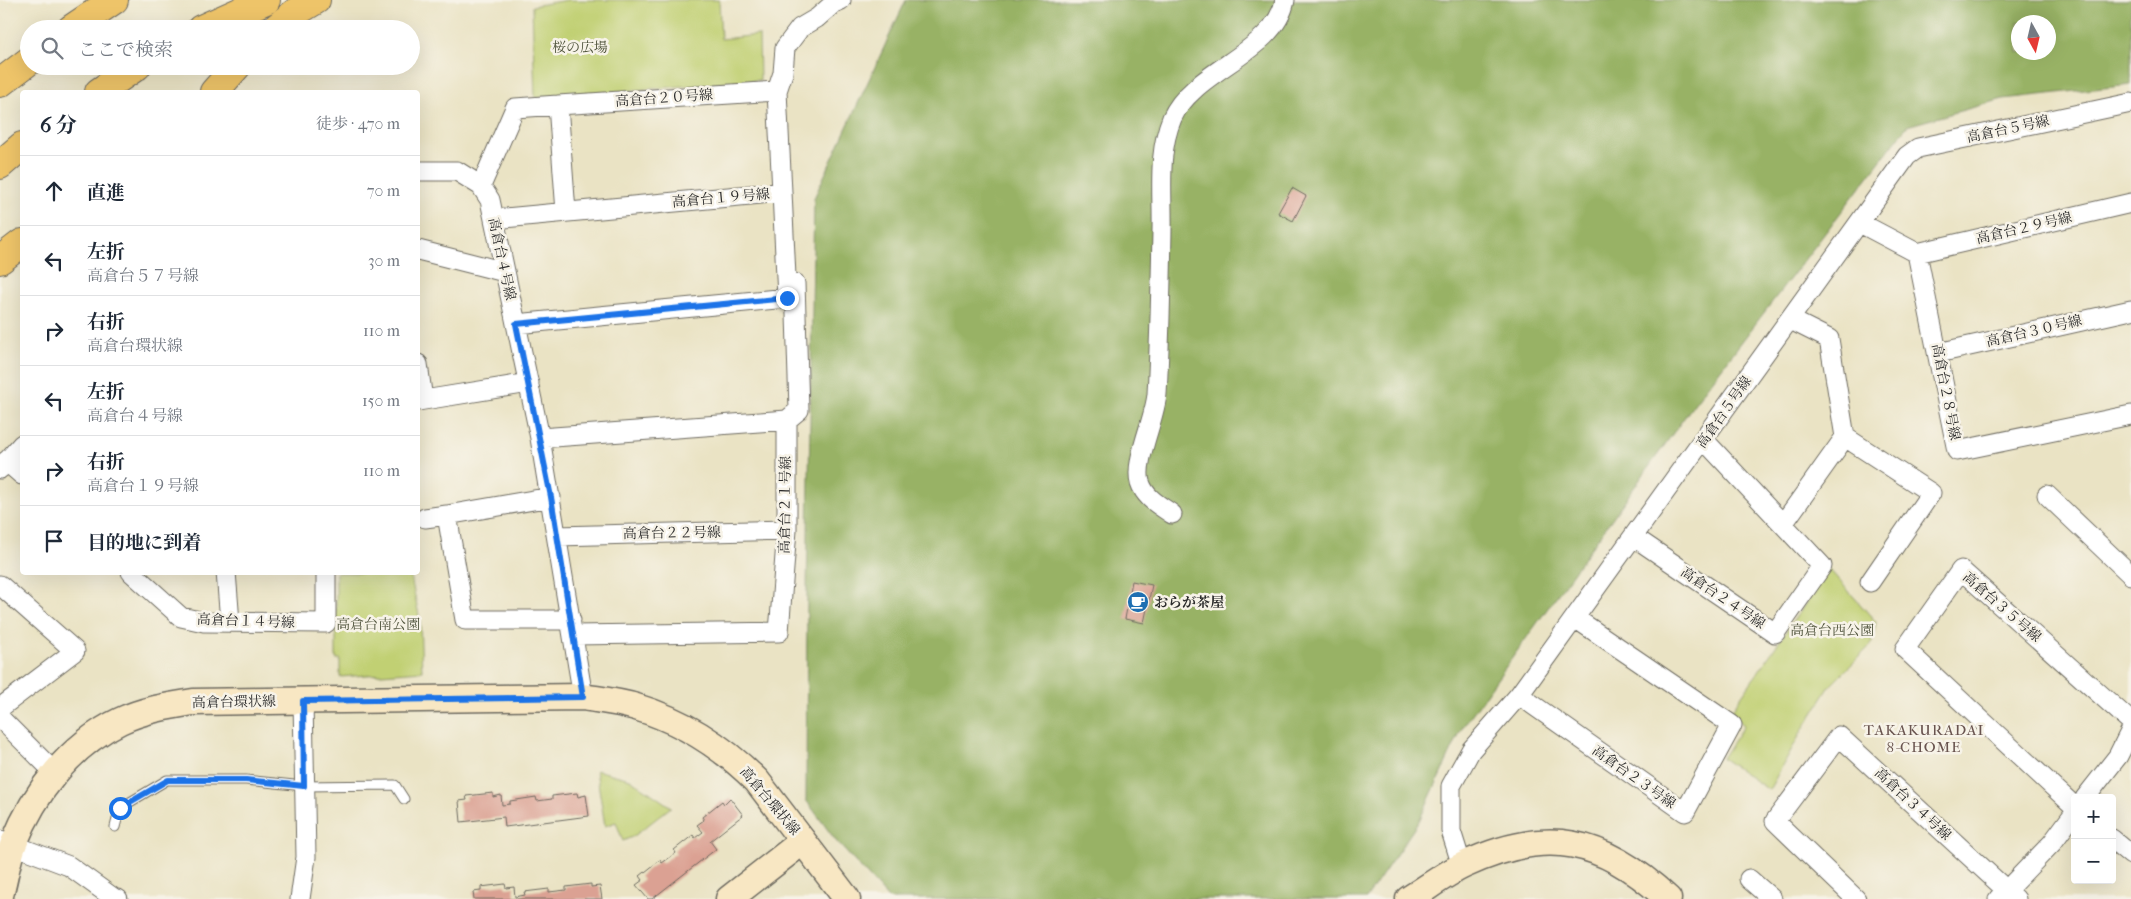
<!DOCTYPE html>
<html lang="ja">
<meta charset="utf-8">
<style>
:root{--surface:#fff;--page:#f6f6f7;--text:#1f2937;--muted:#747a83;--line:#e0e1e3}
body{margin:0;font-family:"IM FELL French Canon","Noto Serif JP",serif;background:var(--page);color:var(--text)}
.controls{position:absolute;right:15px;bottom:15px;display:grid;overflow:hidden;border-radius:5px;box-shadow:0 5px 20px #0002}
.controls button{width:45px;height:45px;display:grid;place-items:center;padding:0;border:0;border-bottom:1px solid var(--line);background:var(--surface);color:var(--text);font:25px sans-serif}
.compass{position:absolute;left:2011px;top:15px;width:45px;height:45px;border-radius:50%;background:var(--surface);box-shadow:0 5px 20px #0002;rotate:172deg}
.stop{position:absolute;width:15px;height:15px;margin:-11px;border:4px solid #1a73e8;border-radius:50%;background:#fff}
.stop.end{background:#1a73e8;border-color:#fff;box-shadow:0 1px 5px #0008}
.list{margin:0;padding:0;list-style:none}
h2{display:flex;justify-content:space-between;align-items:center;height:65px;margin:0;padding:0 20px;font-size:21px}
h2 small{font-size:16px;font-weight:400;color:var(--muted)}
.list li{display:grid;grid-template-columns:32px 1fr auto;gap:15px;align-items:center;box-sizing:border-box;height:70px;padding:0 20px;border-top:1px solid var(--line)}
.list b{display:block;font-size:19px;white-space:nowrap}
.list p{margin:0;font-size:16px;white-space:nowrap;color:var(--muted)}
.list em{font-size:16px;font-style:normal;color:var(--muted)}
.icon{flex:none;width:28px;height:28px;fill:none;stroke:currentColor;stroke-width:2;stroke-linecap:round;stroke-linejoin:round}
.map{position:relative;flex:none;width:2131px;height:899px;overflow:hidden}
.search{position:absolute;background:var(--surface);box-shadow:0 5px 20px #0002;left:20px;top:20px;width:400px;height:55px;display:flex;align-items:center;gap:12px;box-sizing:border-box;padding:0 18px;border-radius:28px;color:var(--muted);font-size:19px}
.panel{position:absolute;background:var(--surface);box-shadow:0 5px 20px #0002;left:20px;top:90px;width:400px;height:485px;border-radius:5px}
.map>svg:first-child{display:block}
.green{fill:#c1d073;stroke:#767e4f}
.forest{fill:#98b265;stroke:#626e48;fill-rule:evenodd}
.building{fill:#dba193}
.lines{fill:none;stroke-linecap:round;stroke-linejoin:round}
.lane-casing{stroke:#6e6b61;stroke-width:11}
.street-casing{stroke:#6e6b61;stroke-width:21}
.secondary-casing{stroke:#6e6b61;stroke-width:29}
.highway-casing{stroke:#6e6b61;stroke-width:30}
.lane{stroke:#fff;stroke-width:9}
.street{stroke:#fff;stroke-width:19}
.secondary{stroke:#f8e7c3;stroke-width:26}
.highway{stroke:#eec469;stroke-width:28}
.route{stroke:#1a73e8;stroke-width:6}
.labels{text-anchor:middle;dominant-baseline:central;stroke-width:5;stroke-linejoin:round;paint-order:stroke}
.park-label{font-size:14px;fill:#50543d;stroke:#f7f3e8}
.street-label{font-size:14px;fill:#2b2b2b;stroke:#f7f3e8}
.poi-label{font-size:14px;font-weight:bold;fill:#2b2b2b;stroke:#f7f3e8;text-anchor:start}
.neighbourhood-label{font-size:15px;letter-spacing:1px;fill:#69544f;stroke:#f7f3e8}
</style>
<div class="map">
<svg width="2131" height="899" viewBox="0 0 2131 899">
<rect width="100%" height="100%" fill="#f7f3e8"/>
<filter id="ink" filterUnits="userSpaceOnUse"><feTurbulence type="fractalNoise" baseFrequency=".02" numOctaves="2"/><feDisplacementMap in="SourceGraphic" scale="10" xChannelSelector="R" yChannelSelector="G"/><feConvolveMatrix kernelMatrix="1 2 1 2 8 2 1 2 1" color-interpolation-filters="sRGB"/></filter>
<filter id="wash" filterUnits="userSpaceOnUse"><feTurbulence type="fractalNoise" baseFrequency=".0096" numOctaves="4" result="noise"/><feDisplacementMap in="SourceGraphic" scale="20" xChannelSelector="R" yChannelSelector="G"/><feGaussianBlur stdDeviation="1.12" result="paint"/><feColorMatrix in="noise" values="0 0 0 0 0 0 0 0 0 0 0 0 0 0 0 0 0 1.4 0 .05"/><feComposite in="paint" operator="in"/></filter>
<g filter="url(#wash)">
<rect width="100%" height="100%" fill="#eae3c4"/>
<!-- green -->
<path class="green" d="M567 0H719L721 39 759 35 760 80 535 98 532 6Z
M1829 569 1876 622 1871 645 1830 686 1803 729 1769 790 1722 758 1744 725 1730 713Z
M336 573H410L420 620 422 671 340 677V659H336Z
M596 770 630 779 671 807 634 836 623 841 616 822 605 826Z"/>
<!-- forest -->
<path class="forest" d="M906 0H2131V85L2003 99 1907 126 1694 404 1462 728 1419 821 1366 899H889L836 841 806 800 807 590 814 198ZM2018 22H2048V52H2018Z"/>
<g id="blocks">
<!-- building -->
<path class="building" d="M1292 188 1306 196 1293 221 1278 213Z
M1132 581 1152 585 1144 623 1125 619Z
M493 793V797L501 795 502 805 510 804V801L536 797 537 801 552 799V796L577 793 578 797 586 795 589 816 505 827 504 817 461 822 459 801 467 800 466 796Z
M730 798 743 815 710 841 716 849 652 899H648L636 885 643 880 640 876 660 860 662 863 676 853 674 850 693 835 695 838 703 832 697 825 704 820 702 817 722 801 724 804Z
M505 884 506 888 514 887 515 897 525 895 524 892 549 889V892L566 890V887L591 884V887L600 886 602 899H474L473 892 481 891V887Z"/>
</g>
</g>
<g filter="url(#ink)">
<use href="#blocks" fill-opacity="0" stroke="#6e6b61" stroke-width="1"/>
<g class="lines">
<!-- lane casing -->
<g class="lane-casing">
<path id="lane" d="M115 827 120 808 167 780H246L304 786 395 785 404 799"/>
</g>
<!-- street casing -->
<g class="street-casing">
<path id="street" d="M777 91 783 73 785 48 800 28 817 18 834 3 841 0
M418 171H457L481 186 490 200 540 438 583 697
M481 186 515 108 558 105
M566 212 558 105 777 91 782 192
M494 219 782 192 787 298 516 324
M1860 223 1917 253 1957 451 2131 415
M418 250 505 272
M1917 253 2131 203
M1791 320 1829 339 1845 437 1931 493 1870 582
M1938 353 2131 310
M418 364 423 400
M418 401 529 383
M787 420 799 410 795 283
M540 438 787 420V530L779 632 574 635
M6 461 22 475
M0 469 22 444
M2047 495 2131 575
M551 497 447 515 465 620H571
M1172 514C1159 505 1145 498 1140 482 1134 461 1155 419 1157 394 1160 339 1161 285 1162 231 1163 193 1157 154 1172 118 1193 70 1276 52 1285 0
M425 518 447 515
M1783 524 1845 437
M557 536 787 530
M1634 537 1775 633 1822 566 1704 440
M131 572 181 617 204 622 326 623V572
M226 572 230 622
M0 585 75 651 0 708
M1519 695 1685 812 1732 725 1575 618
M0 718 46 764
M2085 798 2118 756 2131 730
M2075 807 1905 649 1961 570 2131 722
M2112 839 2131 855
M0 840 69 866 115 899H118
M1462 866 1451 831V786L1471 750 1519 695 1907 156 1918 148 2131 103
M1749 879 1772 899
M300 899 306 857 303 701
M1856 899 1775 821 1839 736 2016 899
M1998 899 2052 843 2075 812"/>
</g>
<!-- secondary casing -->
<g class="secondary-casing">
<path id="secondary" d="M0 895C5 878 7 859 14 843 34 793 70 745 120 721 143 710 168 706 193 702L583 697C601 700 620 702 636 707 683 721 723 747 757 781L847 899
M729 899 803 841
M1409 899C1427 888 1445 874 1464 865 1546 826 1603 838 1668 899"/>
</g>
<!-- highway casing -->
<g class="highway-casing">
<path id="highway" d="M71 29 114 0
M201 29 266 0
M275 29 296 12 316 0
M0 83 29 61
M99 92 137 66
M214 92 237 66
M0 165 22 146
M0 260 22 243"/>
</g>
<!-- lane -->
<use href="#lane" class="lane"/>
<!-- street -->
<use href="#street" class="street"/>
<!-- secondary -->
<use href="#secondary" class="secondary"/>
<!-- highway -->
<use href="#highway" class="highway"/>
</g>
</g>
<g class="lines" filter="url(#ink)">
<!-- route -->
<path class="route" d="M120 808 168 780H246L304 786 303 701 583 697 551 497 516 324 787 298"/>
</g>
<!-- icons -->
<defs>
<g id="cafe-disc" transform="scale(1.125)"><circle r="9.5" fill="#1f6fb2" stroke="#f7f3e8"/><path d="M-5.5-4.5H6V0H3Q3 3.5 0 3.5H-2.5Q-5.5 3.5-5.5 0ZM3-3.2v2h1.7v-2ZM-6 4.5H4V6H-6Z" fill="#fff"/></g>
</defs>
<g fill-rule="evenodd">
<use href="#cafe-disc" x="1138" y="602"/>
</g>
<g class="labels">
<!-- park labels -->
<g class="park-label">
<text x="580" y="47">桜の広場</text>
<text x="378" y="624">高倉台南公園</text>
<text x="1832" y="630">高倉台西公園</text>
</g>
<!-- street labels -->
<g class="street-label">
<text transform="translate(664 98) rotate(-4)">高倉台２０号線</text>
<text transform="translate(2008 129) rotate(-12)">高倉台５号線</text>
<text transform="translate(721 198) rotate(-5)">高倉台１９号線</text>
<text transform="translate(2024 228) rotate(-13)">高倉台２９号線</text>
<text transform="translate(502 259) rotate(78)">高倉台４号線</text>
<text transform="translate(2034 331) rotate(-13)">高倉台３０号線</text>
<text transform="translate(1946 392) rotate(79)">高倉台２８号線</text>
<text transform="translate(1724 412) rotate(-55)">高倉台５号線</text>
<text transform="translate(785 505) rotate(-89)">高倉台２１号線</text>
<text transform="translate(672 533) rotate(-1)">高倉台２２号線</text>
<text transform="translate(1723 598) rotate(34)">高倉台２４号線</text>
<text transform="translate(2002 607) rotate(41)">高倉台３５号線</text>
<text transform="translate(246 621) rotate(2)">高倉台１４号線</text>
<text transform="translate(234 702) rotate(-1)">高倉台環状線</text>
<text transform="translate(1634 777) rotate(35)">高倉台２３号線</text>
<text transform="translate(770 801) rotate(50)">高倉台環状線</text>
<text transform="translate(1913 804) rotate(43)">高倉台３４号線</text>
</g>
<!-- poi labels -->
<g class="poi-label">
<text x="1154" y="602">おらが茶屋</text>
</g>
<!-- neighbourhood labels -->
<g class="neighbourhood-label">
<text x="1924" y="730">TAKAKURADAI<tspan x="1924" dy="17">8-CHOME</tspan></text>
</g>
</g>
</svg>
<div class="controls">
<button>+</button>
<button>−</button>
</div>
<svg class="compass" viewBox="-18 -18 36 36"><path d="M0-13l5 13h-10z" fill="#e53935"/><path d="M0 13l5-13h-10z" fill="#747a83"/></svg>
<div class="stop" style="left:120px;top:808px"></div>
<div class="stop end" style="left:787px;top:298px"></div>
<div class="search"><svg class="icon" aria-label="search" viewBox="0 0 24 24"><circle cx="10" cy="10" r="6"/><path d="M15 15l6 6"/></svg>ここで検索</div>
<section class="panel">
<h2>6 分<small>徒歩 · 470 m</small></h2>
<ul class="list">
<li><svg class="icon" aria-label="ahead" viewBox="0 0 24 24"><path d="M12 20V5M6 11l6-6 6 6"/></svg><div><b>直進</b></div><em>70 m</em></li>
<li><svg class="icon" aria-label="left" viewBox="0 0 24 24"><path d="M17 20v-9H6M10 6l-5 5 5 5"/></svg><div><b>左折</b><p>高倉台５７号線</p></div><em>30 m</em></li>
<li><svg class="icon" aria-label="right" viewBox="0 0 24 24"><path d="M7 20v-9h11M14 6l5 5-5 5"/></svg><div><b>右折</b><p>高倉台環状線</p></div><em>110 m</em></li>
<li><svg class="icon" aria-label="left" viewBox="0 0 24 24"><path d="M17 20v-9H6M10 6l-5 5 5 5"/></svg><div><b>左折</b><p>高倉台４号線</p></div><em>150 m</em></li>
<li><svg class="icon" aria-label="right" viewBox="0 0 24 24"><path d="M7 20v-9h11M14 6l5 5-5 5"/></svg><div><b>右折</b><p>高倉台１９号線</p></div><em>110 m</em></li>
<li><svg class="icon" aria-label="arrive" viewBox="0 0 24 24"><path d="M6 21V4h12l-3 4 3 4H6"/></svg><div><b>目的地に到着</b></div></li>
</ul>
</section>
</div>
